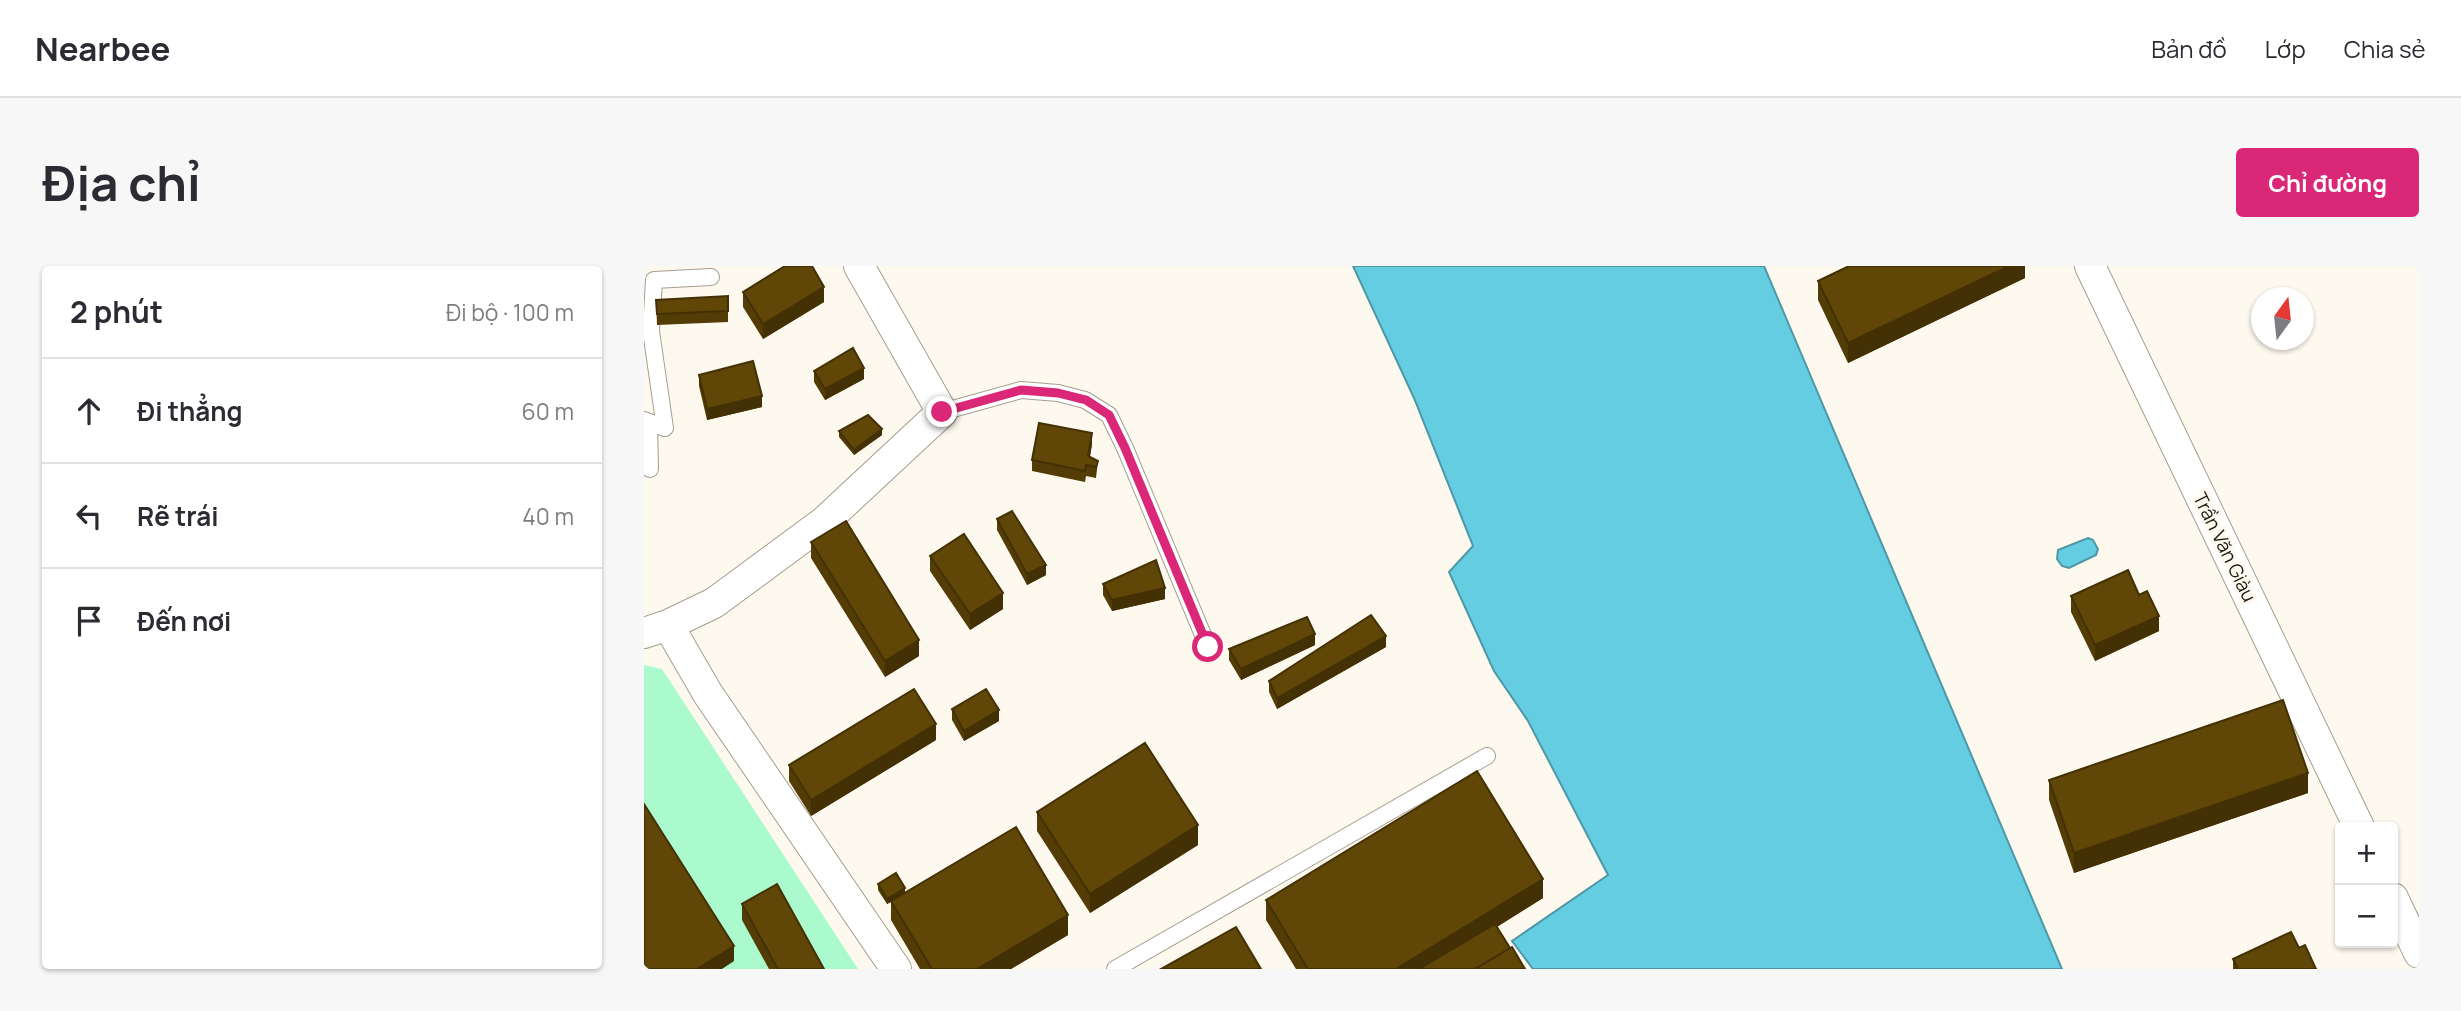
<!DOCTYPE html>
<html lang="vi">
<meta charset="utf-8">
<style>
:root{--surface:#fff;--page:#f7f7f7;--text:#2b2b33;--muted:#7c7c81;--line:#e1e1e2;--accent:#db2777}
body{margin:0;font-family:Manrope,sans-serif;background:var(--page);color:var(--text)}
.controls{position:absolute;right:21px;bottom:21px;display:grid;overflow:hidden;border-radius:7px;box-shadow:0 2px 5px #0004}
.controls button{width:63px;height:63px;display:grid;place-items:center;padding:0;border:0;border-bottom:2px solid var(--line);background:var(--surface);color:var(--text);font:35px sans-serif}
.compass{position:absolute;left:1607px;top:21px;width:63px;height:63px;border-radius:50%;background:var(--surface);box-shadow:0 2px 5px #0004;rotate:15deg}
.stop{position:absolute;width:21px;height:21px;margin:-16px;border:5px solid #db2777;border-radius:50%;background:#fff}
.stop.end{background:#db2777;border-color:#fff;box-shadow:0 2px 7px #0008}
.list{margin:0;padding:0;list-style:none}
h2{display:flex;justify-content:space-between;align-items:center;height:91px;margin:0;padding:0 28px;font-size:30px}
h2 small{font-size:23px;font-weight:400;color:var(--muted)}
.list li{display:grid;grid-template-columns:46px 1fr auto;gap:21px;align-items:center;box-sizing:border-box;height:105px;padding:0 28px;border-top:2px solid var(--line)}
.list b{display:block;font-size:26px;white-space:nowrap}
.list em{font-size:23px;font-style:normal;color:var(--muted)}
.icon{flex:none;width:38px;height:38px;fill:none;stroke:currentColor;stroke-width:2;stroke-linecap:round;stroke-linejoin:round}
.map{position:relative;flex:none;width:1775px;height:703px;overflow:hidden;border-radius:7px}
header{display:flex;align-items:center;gap:42px;box-sizing:border-box;height:98px;padding:0 35px;background:var(--surface);border-bottom:2px solid var(--line)}
header strong{font-size:33px}
nav{display:flex;gap:38px;margin-inline-start:auto;font-size:24px}
.intro{display:flex;align-items:center;justify-content:space-between;box-sizing:border-box;height:168px;padding:0 42px}
h1{margin:0;font-size:49px}
.button{padding:18px 32px;border-radius:7px;background:var(--accent);color:#fff;font-size:24px;font-weight:700}
main{display:flex;gap:42px;padding:0 42px}
aside{flex:1;background:var(--surface);border-radius:7px;box-shadow:0 2px 5px #0004}
.map>svg:first-child{display:block}
.green{fill:#aafacd}
.water{fill:#64cde2;stroke:#4e97a4;stroke-width:2}
.lines{fill:none;stroke-linecap:round;stroke-linejoin:round}
.lane-casing{stroke:#a59e8f;stroke-width:18}
.street-casing{stroke:#a59e8f;stroke-width:32}
.lane{stroke:#fff;stroke-width:16}
.street{stroke:#fff;stroke-width:30}
.wall{fill:#533c06}
.shaded-wall{fill:#433105}
.building{fill:#604607;stroke:#433105;stroke-width:2}
.route{stroke:#db2777;stroke-width:9}
.labels{text-anchor:middle;dominant-baseline:central;stroke-width:7;stroke-linejoin:round;paint-order:stroke}
.street-label{font-size:19px;fill:#1c1913;stroke:#fef9ef}
</style>
<header>
<strong>Nearbee</strong>
<nav><a>Bản đồ</a><a>Lớp</a><a>Chia sẻ</a></nav>
</header>
<div class="intro"><h1>Địa chỉ</h1><a class="button">Chỉ đường</a></div>
<main>
<aside>
<h2>2 phút<small>Đi bộ · 100 m</small></h2>
<ul class="list">
<li><svg class="icon" aria-label="ahead" viewBox="0 0 24 24"><path d="M12 20V5M6 11l6-6 6 6"/></svg><div><b>Đi thẳng</b></div><em>60 m</em></li>
<li><svg class="icon" aria-label="left" viewBox="0 0 24 24"><path d="M17 20v-9H6M10 6l-5 5 5 5"/></svg><div><b>Rẽ trái</b></div><em>40 m</em></li>
<li><svg class="icon" aria-label="arrive" viewBox="0 0 24 24"><path d="M6 21V4h12l-3 4 3 4H6"/></svg><div><b>Đến nơi</b></div></li>
</ul>
</aside>
<div class="map">
<svg width="1775" height="703" viewBox="0 0 1775 703">
<rect width="100%" height="100%" fill="#fef9ef"/>
<!-- green -->
<path class="green" d="M0 399 18 403 214 703H0Z"/>
<!-- water -->
<path class="water" d="M709 0H1120L1418 703H889L868 675 964 609 884 455 850 405 805 306 829 280 770 132Z
M1444 272 1449 274 1454 283 1452 289 1425 302 1418 300 1413 293 1414 284Z"/>
<g class="lines">
<!-- lane casing -->
<g class="lane-casing">
<path id="lane" d="M298 146 377 124 414 127 441 134 465 149 481 182 564 381
M0 154 21 162 7 65 10 14 67 11
M5 157 6 203
M471 703 843 490"/>
</g>
<!-- street casing -->
<g class="street-casing">
<path id="street" d="M1446 0 1715 561
M24 359 70 337 181 255 298 146 215 0
M0 367 24 359 64 428 252 703
M1749 632 1775 687"/>
</g>
<!-- lane -->
<use href="#lane" class="lane"/>
<!-- street -->
<use href="#street" class="street"/>
</g>
<!-- wall -->
<path class="wall" d="M1381 0V12L1204 97 1174 34V15Z
M99 26 180 36 119 73 99 41Z
M84 30V56L13 59 12 34Z
M170 105 220 113 181 134 170 116Z
M55 109 118 141 63 154 55 120Z
M195 165 238 169 210 189 195 171Z
M448 178 446 191 454 195 452 212 442 210 441 216 388 205V194Z
M353 253 402 309 383 319 353 264Z
M167 276 275 390 241 411 167 292Z
M286 290 359 343 326 364 286 305Z
M459 318 521 333 468 345 459 329Z
M1495 329 1515 365 1451 395 1427 346V330Z
M671 379 597 414 585 394V383Z
M742 381 633 443 625 426V415Z
M308 443 355 455 320 475 308 454Z
M292 474 167 550 145 515V499Z
M1405 514 1664 527 1430 607 1405 534Z
M393 546 554 579 446 647 393 565Z
M234 618 261 627 424 669 367 703H276L247 654V636L243 638 234 624Z
M899 632 853 661 866 682 881 703H652L622 654V634Z
M98 638 180 703H125L98 654Z
M1655 682 1672 703H1589V693Z"/>
<!-- shaded-wall -->
<path class="shaded-wall" d="M1365 0H1381V12L1204 97V77Z
M180 21V36L119 73V58Z
M220 102V113L181 134V123Z
M118 130V141L63 154V143Z
M238 163V169L210 189V184Z
M448 167V178L444 201V190Z
M402 299V309L383 319V308Z
M521 322V333L468 345V334Z
M359 327V343L326 364V348Z
M1515 350V365L1451 395V379Z
M671 368V379L597 414V403Z
M742 370V381L633 443V432Z
M275 374V390L241 411V395Z
M355 444V455L320 475V465Z
M292 458V474L167 550V534Z
M1664 507V527L1430 607V587Z
M554 559V579L446 647V628Z
M899 613V632L784 703H752Z
M261 622V627L243 638V633Z
M424 649V669L367 703H333Z
M90 680V695L78 703H53Z"/>
<!-- building -->
<path class="building" d="M141 0H168L180 21 119 58 99 26Z
M1205 0H1365L1204 77 1174 15Z
M84 30V45L13 48 12 34Z
M209 82 220 102 181 123 170 105Z
M109 95 118 130 63 143 55 109Z
M224 149 238 163 210 184 195 165Z
M395 157 448 167 444 190 454 195 452 201 442 199 441 205 388 194Z
M368 245 402 299 383 308 353 253Z
M202 255 275 374 241 395 167 276Z
M320 268 359 327 326 348 286 290Z
M512 294 521 322 468 334 459 318Z
M1484 304 1495 329 1503 325 1515 350 1451 379 1427 330Z
M727 349 742 370 633 432 625 415Z
M663 351 671 368 597 403 585 383Z
M270 423 292 458 167 534 145 499Z
M342 423 355 444 320 465 308 443Z
M1639 434 1664 507 1430 587 1405 514Z
M501 477 554 559 446 628 393 546Z
M833 505 899 613 752 703H664L622 634Z
M0 538 90 680 53 703H0Z
M372 561 424 649 333 703H288L247 635Z
M252 607 261 622 243 633 234 618Z
M133 618 180 703H134L98 638Z
M851 658 866 682 831 703H775Z
M592 661 617 703H517Z
M1647 666 1655 682 1661 679 1672 703H1594L1589 693Z
M868 681 881 703H831Z"/>
<g class="lines">
<!-- route -->
<path class="route" d="M298 146 377 124 414 127 442 134 465 149 481 182 564 381"/>
</g>
<g class="labels">
<!-- street labels -->
<g class="street-label">
<text transform="translate(1581 281) rotate(64)">Trần Văn Giàu</text>
</g>
</g>
</svg>
<div class="controls">
<button>+</button>
<button>−</button>
</div>
<svg class="compass" viewBox="-18 -18 36 36"><path d="M0-13l5 13h-10z" fill="#e53935"/><path d="M0 13l5-13h-10z" fill="#7c7c81"/></svg>
<div class="stop" style="left:564px;top:381px"></div>
<div class="stop end" style="left:298px;top:146px"></div>
</div>
</main>
